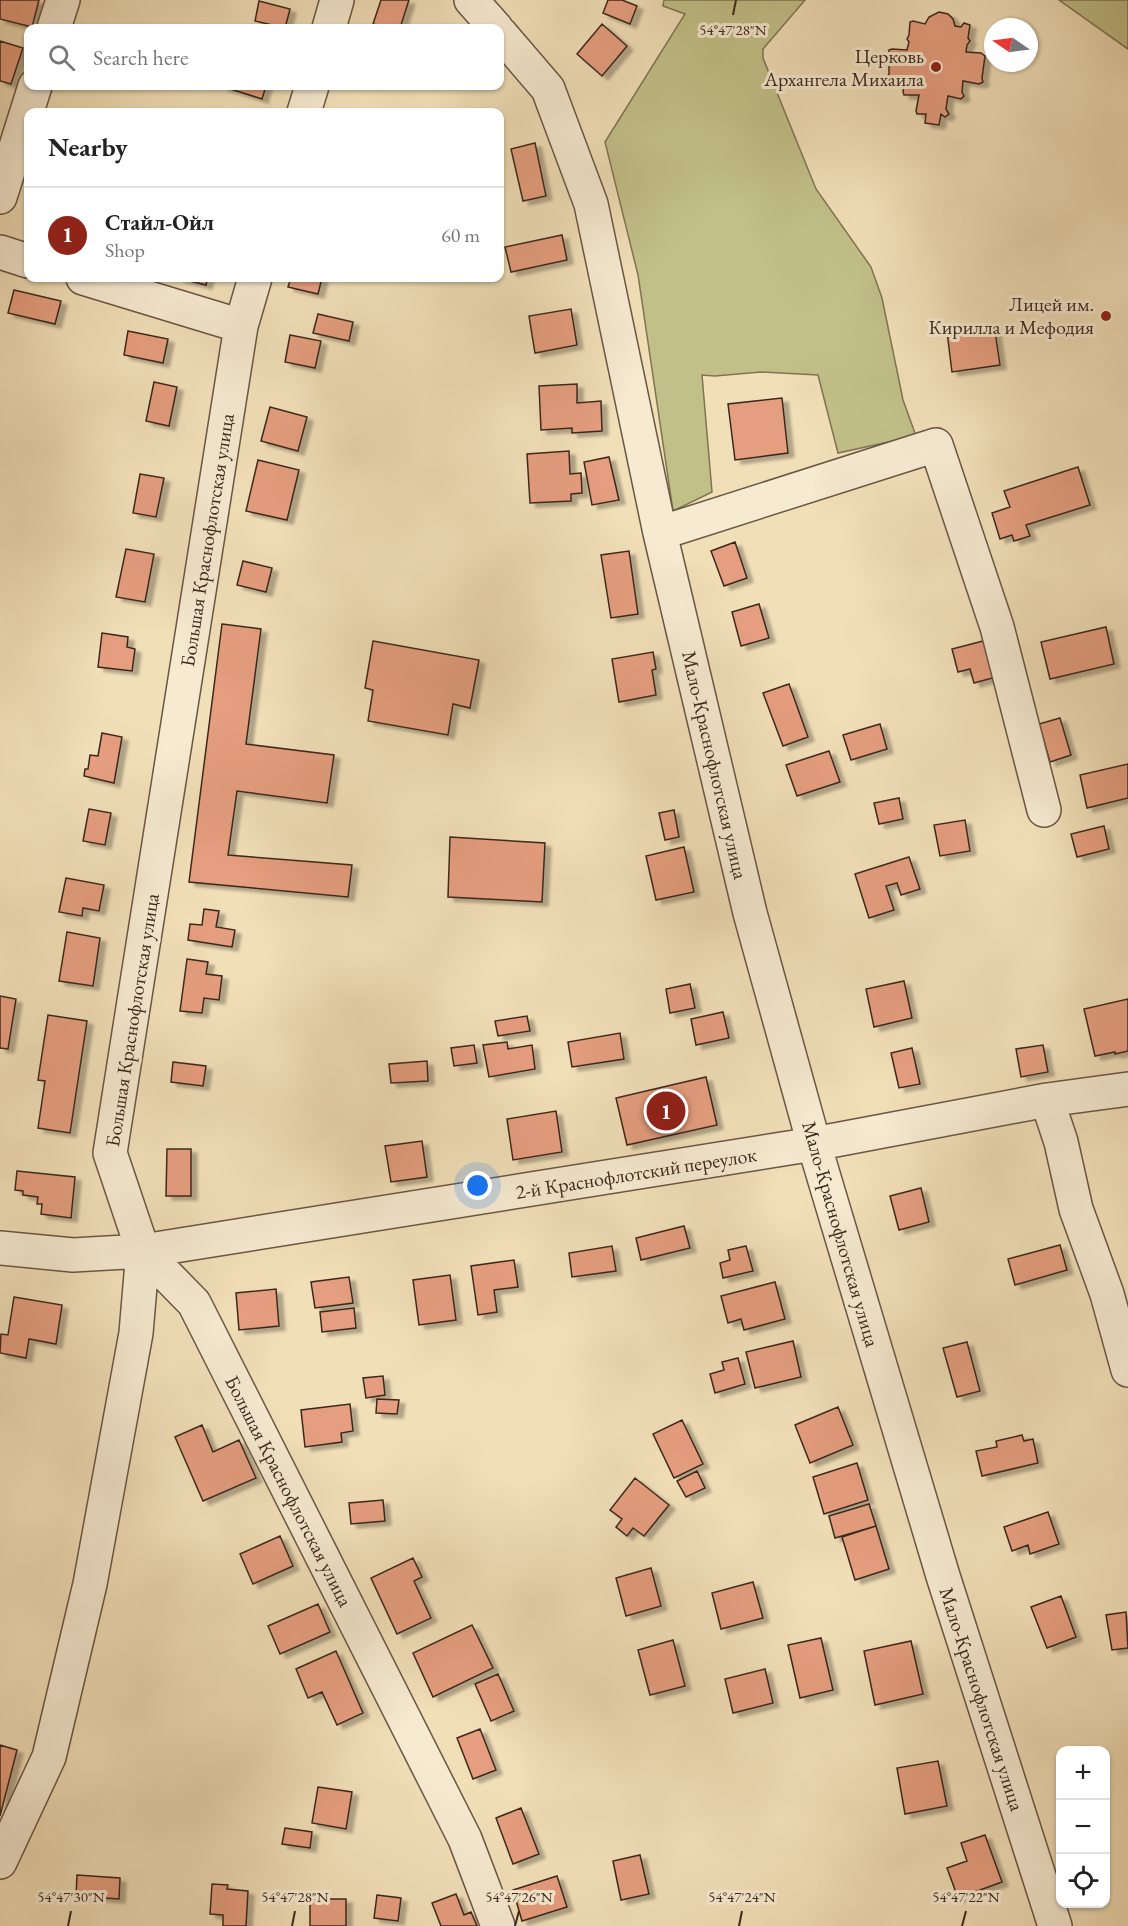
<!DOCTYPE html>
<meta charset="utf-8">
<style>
:root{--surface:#fff;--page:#f6f6f6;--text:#222;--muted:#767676;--line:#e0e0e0;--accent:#8f2418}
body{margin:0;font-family:"EB Garamond",serif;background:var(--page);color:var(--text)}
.controls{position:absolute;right:18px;bottom:18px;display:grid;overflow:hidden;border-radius:12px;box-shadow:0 2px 4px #0004}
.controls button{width:54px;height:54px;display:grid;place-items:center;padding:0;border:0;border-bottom:2px solid var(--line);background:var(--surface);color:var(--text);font:30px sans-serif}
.compass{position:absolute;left:984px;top:18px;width:54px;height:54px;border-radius:50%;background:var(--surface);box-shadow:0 2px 4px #0004;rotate:283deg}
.you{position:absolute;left:478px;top:1186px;width:21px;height:21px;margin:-15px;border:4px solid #fff;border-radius:50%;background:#1a73e8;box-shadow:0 0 0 9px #1a73e833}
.badge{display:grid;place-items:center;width:39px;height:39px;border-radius:50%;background:var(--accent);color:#fff;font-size:20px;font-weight:700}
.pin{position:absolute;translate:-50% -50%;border:3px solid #fff;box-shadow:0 2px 6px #0006}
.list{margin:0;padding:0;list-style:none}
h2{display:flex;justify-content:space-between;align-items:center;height:78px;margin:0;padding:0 24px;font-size:26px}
h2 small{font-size:20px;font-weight:400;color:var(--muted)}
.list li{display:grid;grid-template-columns:39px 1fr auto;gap:18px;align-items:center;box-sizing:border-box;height:96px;padding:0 24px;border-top:2px solid var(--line)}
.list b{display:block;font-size:22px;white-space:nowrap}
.list p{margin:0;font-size:20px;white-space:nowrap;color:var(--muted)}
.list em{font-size:20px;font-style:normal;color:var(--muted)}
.icon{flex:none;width:33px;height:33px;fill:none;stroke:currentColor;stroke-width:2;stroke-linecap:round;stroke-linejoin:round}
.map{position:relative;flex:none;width:1128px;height:1926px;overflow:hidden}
.search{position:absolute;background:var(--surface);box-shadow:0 2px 4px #0004;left:24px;top:24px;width:480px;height:66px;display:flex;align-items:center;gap:15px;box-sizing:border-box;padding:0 21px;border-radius:12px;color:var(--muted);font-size:22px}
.panel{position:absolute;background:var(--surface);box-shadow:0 2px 4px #0004;left:24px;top:108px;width:480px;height:174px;border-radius:12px}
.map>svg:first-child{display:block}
.green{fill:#c2c089;stroke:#7f7453;stroke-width:1.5}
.building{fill:#e59e7f;stroke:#3c281d;stroke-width:1.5;filter:url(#shadow)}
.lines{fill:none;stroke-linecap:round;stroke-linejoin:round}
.minor-casing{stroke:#695644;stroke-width:36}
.minor{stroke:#f6ead1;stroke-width:33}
.ticks{fill:none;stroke:#3c281d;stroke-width:2}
.poi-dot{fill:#8f2418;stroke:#f6ead1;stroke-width:2}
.labels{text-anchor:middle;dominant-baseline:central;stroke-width:6;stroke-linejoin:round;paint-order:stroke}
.poi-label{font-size:20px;fill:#3c281d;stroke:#f6ead1;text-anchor:end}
.street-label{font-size:20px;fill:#3c281d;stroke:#f6ead1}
.ticks-label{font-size:15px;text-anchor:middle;fill:#3c281d;stroke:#f6ead1;stroke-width:6;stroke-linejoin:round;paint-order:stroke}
</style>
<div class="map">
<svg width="1128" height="1926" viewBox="0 0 1128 1926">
<defs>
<filter id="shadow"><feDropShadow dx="6" dy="4" stdDeviation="1.5" flood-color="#0004"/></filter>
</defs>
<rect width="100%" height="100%" fill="#f1dfb8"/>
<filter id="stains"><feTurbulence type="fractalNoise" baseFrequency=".00333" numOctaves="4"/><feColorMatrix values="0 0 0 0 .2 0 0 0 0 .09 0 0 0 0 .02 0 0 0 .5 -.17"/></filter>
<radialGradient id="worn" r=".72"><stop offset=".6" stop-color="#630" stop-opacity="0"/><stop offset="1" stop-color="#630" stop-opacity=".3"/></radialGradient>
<!-- green -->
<path class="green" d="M664 0H805L763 49V58L816 189 871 267 882 298 903 400 916 436 838 453 818 375 761 372 715 376 702 375 712 492 673 511 638 275 605 142 685 14 663 6Z
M1059 0H1128V49Z"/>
<!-- building -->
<path class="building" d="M0 0H39L32 27 0 19Z
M381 0H409L400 28H387L373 24Z
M608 0H622L637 6 630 24 603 13Z
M259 1 290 9 285 28 255 21Z
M939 12 948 14 953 19 955 26 961 27 964 23 970 25 968 38 970 41 967 45 966 52 981 53 985 56 982 78 983 82 979 84 963 81 962 92 964 96 961 99 948 96 946 109 949 114 945 117 941 114 939 125 925 123 926 114H917L916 111 919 95H904L903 92 905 79H893L890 80 887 77 889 74V50L892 49 907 50 909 42 907 39 909 35 910 22 913 21 925 24 929 17Z
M602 24 627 46 602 76 577 54Z
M0 41 23 48 11 84 0 81Z
M221 86H266L262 99Z
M535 143 546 196 523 201 511 149Z
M562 235 567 260 511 272 505 247Z
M178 278H208L206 285Z
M291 278H322L318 294 288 287Z
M14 290 61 301 55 324 8 313Z
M571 309 577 345 535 353 529 316Z
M318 314 353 322 349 341 313 333Z
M994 325 1000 365 952 372 947 332Z
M128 331 168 339 163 363 124 355Z
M290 335 321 341 315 368 285 362Z
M154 382 177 387 169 426 146 421Z
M577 384V403L601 401 602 431 572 433V428L541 430 539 386Z
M782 398 788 453 735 460 728 404Z
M270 407 307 417 298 451 261 441Z
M569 451 570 474 581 473 582 493 571 494V501L530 503 527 454Z
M609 457 619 500 592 505 584 462Z
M258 460 299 470 287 520 246 511Z
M1078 467 1090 505 1026 525 1030 536 1014 541 1012 535 1000 539 992 513 1010 507 1004 491Z
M140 474 164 478 156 517 133 513Z
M735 542 747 578 724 586 711 551Z
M126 549 154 554 145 602 116 597Z
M629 551 638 614 611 618 601 555Z
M243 561 272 568 266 592 237 585Z
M759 604 769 638 741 646 732 612Z
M222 624 261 629 246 744 334 755 327 803 237 791 228 855 352 865 348 897 189 882Z
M1106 627 1114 664 1050 679 1041 642Z
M102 633 128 637 127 647 135 649 132 671 98 667Z
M987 640 996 677 974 683 970 669 958 672 952 649Z
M373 641 479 660 470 708 453 704 448 735 368 721 373 690 365 688Z
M653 652 656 669 652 670 656 695 619 702 612 659Z
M789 684 808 737 783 746 763 693Z
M1060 718 1071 755 1050 762 1039 724Z
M880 724 887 749 851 760 843 735Z
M102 733 122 737 114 783 84 776 85 769H88L90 755 98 756Z
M829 751 840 782 797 796 786 765Z
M1128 764V798L1087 808 1080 775Z
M899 798 903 819 879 824 874 803Z
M89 809 111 813 105 845 83 841Z
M674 810 679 837 665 840 659 813Z
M965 820 970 851 940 856 934 825Z
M1104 826 1109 849 1077 857 1071 834Z
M450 837 545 843 542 902 448 897Z
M684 847 694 892 656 900 646 856Z
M909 857 920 889 901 895 897 883 886 886 894 910 869 918 855 874Z
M66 878 104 885 99 911 83 908 82 916 59 912Z
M204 909 219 911 216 927 235 930 232 947 188 940 190 924 202 925Z
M67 932 100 938 93 986 59 981Z
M187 959 208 962 206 974 222 976 219 1000 204 998 202 1013 180 1011Z
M904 981 912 1018 874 1027 866 989Z
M690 984 695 1008 670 1013 666 989Z
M0 996 16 999 8 1049 0 1048Z
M1128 999V1051L1115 1054V1052L1095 1056 1084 1009Z
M723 1012 729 1038 696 1045 691 1019Z
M48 1015 87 1021 70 1133 38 1128 45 1081 38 1080Z
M527 1016 530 1031 498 1036 495 1021Z
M620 1033 624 1059 572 1067 568 1042Z
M507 1042 508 1049 532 1045 535 1069 489 1077 483 1045Z
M474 1045 477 1063 454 1066 451 1048Z
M1043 1045 1048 1072 1021 1077 1016 1049Z
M912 1048 920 1084 899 1088 891 1053Z
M427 1061 428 1081 391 1083 389 1064Z
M173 1062 206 1066 203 1086 171 1082Z
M706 1077 717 1125 627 1145 616 1098Z
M556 1111 562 1152 513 1160 507 1119Z
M422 1141 427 1177 391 1182 385 1146Z
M167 1149H191V1196H166Z
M17 1171 75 1177 71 1218 41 1214 42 1204H37L38 1197 23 1195V1191L15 1190Z
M921 1188 929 1222 899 1230 890 1196Z
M684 1226 690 1248 641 1260 636 1238Z
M1060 1245 1067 1270 1015 1285 1008 1259Z
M612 1246 616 1271 572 1277 569 1253Z
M746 1246 753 1271 723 1278 720 1263 730 1260 728 1250Z
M514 1260 518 1287 494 1290 497 1312 478 1315 471 1266Z
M450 1275 456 1320 419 1325 413 1280Z
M349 1277 353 1303 315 1308 311 1282Z
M775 1282 785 1319 744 1330 741 1319 728 1323 721 1296Z
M276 1289 279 1326 239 1330 236 1293Z
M14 1297 62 1305 56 1344 29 1339 26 1358 0 1353 1 1334 8 1335Z
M354 1308 356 1328 322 1332 320 1312Z
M793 1341 801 1377 755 1388 746 1352Z
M967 1342 980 1391 957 1397 943 1348Z
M738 1358 745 1384 715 1393 710 1374 724 1370 722 1362Z
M383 1376 385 1395 366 1398 363 1378Z
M377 1399 399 1400 397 1414 376 1413Z
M350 1404 353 1431 341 1433 342 1442 305 1447 301 1410Z
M838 1407 853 1445 810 1463 795 1425Z
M682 1420 703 1464 674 1478 653 1434Z
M202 1425 213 1452 239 1440 256 1478 203 1501 175 1437Z
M1022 1435 1024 1441 1033 1439 1038 1463 982 1476 976 1451 997 1447 996 1441Z
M857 1463 868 1500 824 1514 813 1477Z
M697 1471 705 1488 686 1497 677 1481Z
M635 1478 669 1505 644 1536 633 1528 627 1536 616 1527 622 1519 610 1510Z
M383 1500 385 1521 351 1524 349 1503Z
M869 1504 876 1526 835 1538 829 1516Z
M1048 1512 1059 1544 1030 1554 1028 1545 1012 1551 1004 1527Z
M876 1526 889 1569 855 1580 842 1537Z
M280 1536 293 1566 253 1584 240 1554Z
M413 1558 422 1577 414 1581 431 1618 397 1634 371 1578Z
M651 1568 661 1606 626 1616 616 1578Z
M753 1582 763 1618 721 1629 712 1593Z
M1061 1596 1076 1637 1047 1648 1031 1607Z
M318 1604 330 1632 280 1654 268 1626Z
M1126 1612 1128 1648 1112 1650 1106 1615Z
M472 1625 493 1668 433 1697 413 1653Z
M821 1638 833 1690 800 1698 788 1645Z
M673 1640 685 1686 650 1695 638 1650Z
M911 1641 923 1694 875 1705 864 1651Z
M336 1651 363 1713 337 1725 322 1692 308 1698 296 1669Z
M765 1669 773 1703 733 1713 725 1679Z
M498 1674 514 1711 491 1721 475 1684Z
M480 1729 496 1770 473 1779 457 1738Z
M0 1745 17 1750 0 1816Z
M938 1761 947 1806 905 1814 897 1768Z
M318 1787 352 1792 346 1829 312 1823Z
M521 1808 539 1854 513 1864 496 1818Z
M285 1828 312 1832 310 1848 282 1844Z
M985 1835 1002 1882 958 1898 947 1868 967 1861 961 1843Z
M640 1855 649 1894 621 1900 613 1861Z
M77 1875 120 1878 119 1899 76 1896Z
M557 1876 567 1907 522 1921 513 1890Z
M212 1884 228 1885 227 1889 248 1891 246 1926H223V1915L210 1914Z
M456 1894 464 1915 471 1912 477 1926H441L432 1903Z
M377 1895 401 1898 398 1921 374 1918Z
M310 1899H346V1926H310Z"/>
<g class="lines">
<!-- minor casing -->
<g class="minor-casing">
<path id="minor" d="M471 0 496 28
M54 28 63 0
M329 28 337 0
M500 33 548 89 591 204 660 533 750 913 814 1144 943 1576 1055 1926
M304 112 312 86
M0 197 35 86
M0 252 28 261
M83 278 241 326
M255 278 241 326 110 1153 143 1251 194 1303 465 1839 498 1926
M660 533 936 445 997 627 1044 810
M1047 1100 1061 1142 1076 1209 1107 1294 1128 1370
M0 1248 73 1255 143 1251 814 1144 1047 1100 1128 1089
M0 1862 49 1757 90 1584 136 1333 143 1251"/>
</g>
<!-- minor -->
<use href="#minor" class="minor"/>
</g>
<!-- ticks -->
<path class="ticks" d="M733 15 736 0M68 1926 71 1911M292 1926 295 1911M515 1926 519 1911M739 1926 742 1911M962 1926 966 1911"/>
<!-- markers -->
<g class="poi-dot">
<circle cx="936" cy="67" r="6"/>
<circle cx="1106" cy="316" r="6"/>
</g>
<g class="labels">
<!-- poi labels -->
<g class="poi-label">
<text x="924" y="56">Церковь<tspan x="924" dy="23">Архангела Михаила</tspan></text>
<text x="1094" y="304">Лицей им.<tspan x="1094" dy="23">Кирилла и Мефодия</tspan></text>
</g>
<!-- street labels -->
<g class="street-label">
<text transform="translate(207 540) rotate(-81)">Большая Краснофлотская улица</text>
<text transform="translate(715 765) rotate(77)">Мало-Краснофлотская улица</text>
<text transform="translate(132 1020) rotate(-81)">Большая Краснофлотская улица</text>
<text transform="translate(636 1173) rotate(-9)">2-й Краснофлотский переулок</text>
<text transform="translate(841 1234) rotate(74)">Мало-Краснофлотская улица</text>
<text transform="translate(289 1491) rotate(63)">Большая Краснофлотская улица</text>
<text transform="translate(982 1699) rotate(72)">Мало-Краснофлотская улица</text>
</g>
</g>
<g class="ticks-label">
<text x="733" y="35">54°47'28"N</text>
<text x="71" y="1902">54°47'30"N</text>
<text x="295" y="1902">54°47'28"N</text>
<text x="519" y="1902">54°47'26"N</text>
<text x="742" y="1902">54°47'24"N</text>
<text x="966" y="1902">54°47'22"N</text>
</g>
<rect width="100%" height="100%" filter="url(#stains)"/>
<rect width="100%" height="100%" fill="url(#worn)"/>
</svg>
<div class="controls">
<button>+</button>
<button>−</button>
<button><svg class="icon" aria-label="locate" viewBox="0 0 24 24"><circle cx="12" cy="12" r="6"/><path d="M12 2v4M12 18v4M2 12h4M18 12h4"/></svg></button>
</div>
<svg class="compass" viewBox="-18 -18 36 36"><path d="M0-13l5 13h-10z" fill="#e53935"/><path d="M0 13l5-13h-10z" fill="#767676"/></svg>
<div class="you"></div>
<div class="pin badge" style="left:666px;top:1111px">1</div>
<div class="search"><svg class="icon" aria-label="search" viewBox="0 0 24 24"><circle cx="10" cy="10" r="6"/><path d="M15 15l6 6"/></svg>Search here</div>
<section class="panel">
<h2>Nearby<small></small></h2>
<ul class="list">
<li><span class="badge">1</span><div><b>Стайл-Ойл</b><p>Shop</p></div><em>60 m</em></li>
</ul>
</section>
</div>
